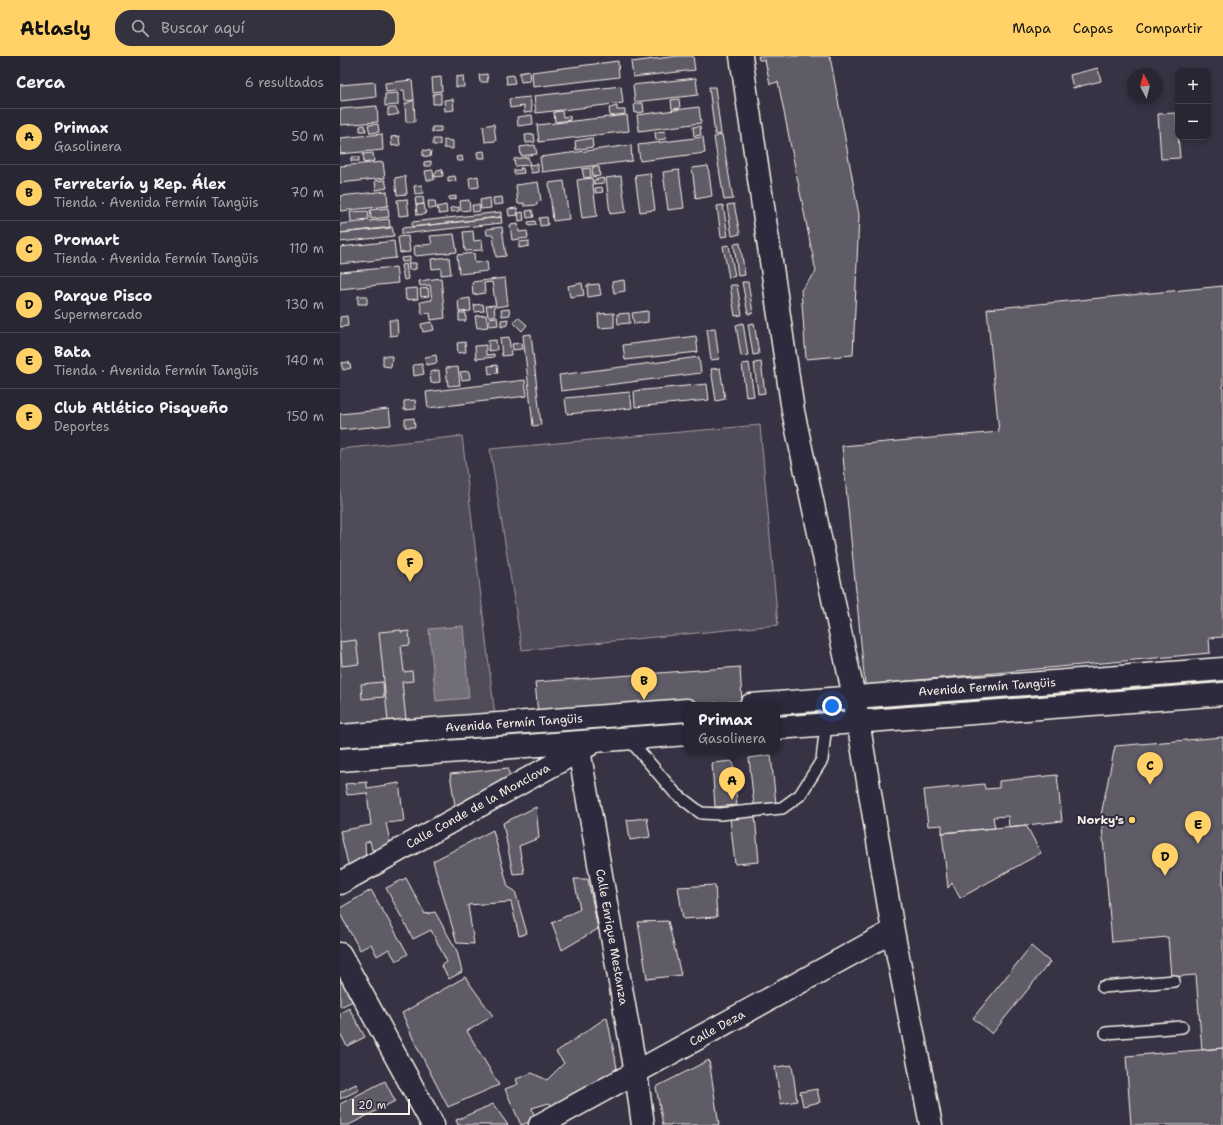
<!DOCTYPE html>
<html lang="es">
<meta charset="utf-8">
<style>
:root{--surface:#292633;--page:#35323f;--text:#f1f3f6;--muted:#a5a5ac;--line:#45434e;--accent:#ffd166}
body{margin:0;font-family:"Shantell Sans",sans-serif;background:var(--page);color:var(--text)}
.controls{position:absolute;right:12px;top:12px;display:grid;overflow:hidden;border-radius:8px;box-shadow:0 2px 6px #0003}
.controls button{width:36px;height:36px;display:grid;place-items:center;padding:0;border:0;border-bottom:1px solid var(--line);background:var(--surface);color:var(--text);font:20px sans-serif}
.compass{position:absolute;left:787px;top:12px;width:36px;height:36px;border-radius:50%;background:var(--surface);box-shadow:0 2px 6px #0003;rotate:353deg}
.scale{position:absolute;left:12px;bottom:10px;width:58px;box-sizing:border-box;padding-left:4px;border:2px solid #f4f1e8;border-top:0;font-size:11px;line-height:14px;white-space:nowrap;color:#f4f1e8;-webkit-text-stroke:3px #2f2a3d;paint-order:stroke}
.you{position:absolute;left:492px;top:650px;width:14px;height:14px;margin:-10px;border:3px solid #fff;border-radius:50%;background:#1a73e8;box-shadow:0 0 0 6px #1a73e833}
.badge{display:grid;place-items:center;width:26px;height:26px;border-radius:50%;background:var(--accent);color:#111;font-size:13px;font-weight:700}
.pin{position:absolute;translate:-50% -33px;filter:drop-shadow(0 1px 2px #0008)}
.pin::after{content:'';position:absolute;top:21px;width:14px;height:12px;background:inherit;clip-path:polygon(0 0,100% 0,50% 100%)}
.popup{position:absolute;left:344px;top:646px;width:96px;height:52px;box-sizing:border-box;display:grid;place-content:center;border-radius:8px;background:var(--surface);filter:drop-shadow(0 1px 3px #0005);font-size:13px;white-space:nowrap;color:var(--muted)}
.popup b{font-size:15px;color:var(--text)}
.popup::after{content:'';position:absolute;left:50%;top:100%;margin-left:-8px;border:8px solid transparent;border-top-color:var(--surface)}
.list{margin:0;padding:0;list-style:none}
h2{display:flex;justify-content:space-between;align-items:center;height:52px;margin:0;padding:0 16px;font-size:17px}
h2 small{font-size:13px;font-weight:400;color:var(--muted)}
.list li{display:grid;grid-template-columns:26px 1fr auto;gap:12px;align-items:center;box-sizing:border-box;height:56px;padding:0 16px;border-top:1px solid var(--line)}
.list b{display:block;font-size:15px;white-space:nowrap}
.list p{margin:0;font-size:13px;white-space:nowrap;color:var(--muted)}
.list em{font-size:13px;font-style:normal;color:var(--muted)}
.icon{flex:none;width:22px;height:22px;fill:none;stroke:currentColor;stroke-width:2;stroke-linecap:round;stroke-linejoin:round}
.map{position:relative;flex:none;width:883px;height:1069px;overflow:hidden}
header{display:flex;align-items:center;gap:24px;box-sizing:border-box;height:56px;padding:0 20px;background:var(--accent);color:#111}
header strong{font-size:19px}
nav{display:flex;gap:22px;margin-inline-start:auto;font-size:14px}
.search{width:280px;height:36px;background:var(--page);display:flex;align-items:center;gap:10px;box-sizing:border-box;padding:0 14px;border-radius:16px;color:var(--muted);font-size:15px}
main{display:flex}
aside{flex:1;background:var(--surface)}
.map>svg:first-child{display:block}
.green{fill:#504b59;stroke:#a29ea0}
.water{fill:#726e77;stroke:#a6a2a4}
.building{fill:#5f5c67;stroke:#f4f1e8}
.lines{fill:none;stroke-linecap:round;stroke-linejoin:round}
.lane-casing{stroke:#f4f1e8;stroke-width:14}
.street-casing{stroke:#f4f1e8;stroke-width:25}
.secondary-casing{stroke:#f4f1e8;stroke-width:25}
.lane{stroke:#2f2a3d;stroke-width:11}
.street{stroke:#2f2a3d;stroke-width:22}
.secondary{stroke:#2f2a3d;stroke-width:22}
.poi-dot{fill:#ffd166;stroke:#2f2a3d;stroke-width:1.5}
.labels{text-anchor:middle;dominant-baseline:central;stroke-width:4;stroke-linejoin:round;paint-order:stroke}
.street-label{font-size:12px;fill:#f4f1e8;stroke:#2f2a3d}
.poi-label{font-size:12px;font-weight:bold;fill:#f4f1e8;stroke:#2f2a3d;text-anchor:end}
</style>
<header>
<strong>Atlasly</strong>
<div class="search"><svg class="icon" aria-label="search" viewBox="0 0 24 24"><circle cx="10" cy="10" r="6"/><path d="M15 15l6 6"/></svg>Buscar aquí</div>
<nav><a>Mapa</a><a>Capas</a><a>Compartir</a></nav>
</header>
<main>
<aside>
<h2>Cerca<small>6 resultados</small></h2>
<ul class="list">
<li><span class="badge">A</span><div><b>Primax</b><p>Gasolinera</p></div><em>50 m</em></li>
<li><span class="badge">B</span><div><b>Ferretería y Rep. Álex</b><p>Tienda · Avenida Fermín Tangüis</p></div><em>70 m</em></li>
<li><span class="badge">C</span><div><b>Promart</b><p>Tienda · Avenida Fermín Tangüis</p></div><em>110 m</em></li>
<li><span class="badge">D</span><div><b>Parque Pisco</b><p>Supermercado</p></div><em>130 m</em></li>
<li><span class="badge">E</span><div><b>Bata</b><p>Tienda · Avenida Fermín Tangüis</p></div><em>140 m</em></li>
<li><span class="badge">F</span><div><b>Club Atlético Pisqueño</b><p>Deportes</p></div><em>150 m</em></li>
</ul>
</aside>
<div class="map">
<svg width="883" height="1069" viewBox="0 0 883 1069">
<rect width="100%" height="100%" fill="#373244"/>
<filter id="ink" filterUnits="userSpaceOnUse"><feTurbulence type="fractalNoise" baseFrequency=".025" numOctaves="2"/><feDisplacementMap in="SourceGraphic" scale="8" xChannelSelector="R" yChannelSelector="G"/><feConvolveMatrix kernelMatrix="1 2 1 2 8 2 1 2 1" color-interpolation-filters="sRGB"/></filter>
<g filter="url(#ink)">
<!-- green -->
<path class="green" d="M420 369 438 569 182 594 150 393Z
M122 380 155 660 0 671V393Z"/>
<!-- water -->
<path class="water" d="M123 570 129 642 96 645 89 573Z"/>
<!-- building -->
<path class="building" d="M338 0H353L355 14 293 21 291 6Z
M418 0H490L519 159 513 299 466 303 461 234 476 216 438 26 430 28 425 4H419Z
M278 5 279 21 193 31 192 16Z
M758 12 761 25 733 32 730 19Z
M189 15 190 25 181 26 179 17Z
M147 18 148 26H140L139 19Z
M173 19 175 27 167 28 166 20Z
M123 20 124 31H116V21Z
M101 21 102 35 93 36 92 22Z
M356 22 358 39 295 46 293 29Z
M72 24 74 44 65 45 64 34 46 36 45 27Z
M35 26 36 41 0 45V29Z
M281 30 283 47 196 57 194 40Z
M369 31H375L381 78 375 79Z
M58 37V49L45 50V38Z
M101 37V48H93V38Z
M190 41 192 56 184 57V50L170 52 169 43Z
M113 43 114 54 105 55 104 44Z
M339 43 340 52 332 53 331 44Z
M74 44 75 66H66L65 48Z
M303 47 304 56 295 57 294 48Z
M37 50 38 66 0 69V53Z
M277 50V54H285V58L270 60 269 52Z
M359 51 361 67 299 75 297 59Z
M48 52H56L59 58 48 60Z
M222 55 223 61 230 60V64L215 66 214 56Z
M836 57 840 102 821 103 818 58Z
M192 59 193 68 178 70 177 61Z
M287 59 289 75 199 86 197 69Z
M38 68 39 76 30 77 28 69Z
M154 68 156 85 145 86 143 70Z
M25 69 26 75H20V70Z
M360 70 361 79 354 80 353 71Z
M92 71H101V75L92 76Z
M325 75 326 83 316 84 315 76Z
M42 78 43 94 0 98V82Z
M194 78 195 86 186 87 185 79Z
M382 79 393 143 384 144 374 81Z
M59 80 60 89 52 90 51 81Z
M363 81 365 97 300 105 298 89Z
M252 82 253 91 236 94 235 85Z
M93 83H100V89H93Z
M104 84 113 85V93L104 92Z
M195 89 197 98 181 100 180 91Z
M291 89 292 105 202 116 200 101Z
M83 94 91 95 90 101 83 100Z
M144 95 145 102H138L137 96Z
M33 97 34 105 24 107 23 98Z
M122 100 123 105H117L116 101Z
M11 101H19V105H11Z
M188 101 190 109 175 110 174 103Z
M91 105V110H84V106Z
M43 106 45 122 0 127V110Z
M198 108V116L191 117 189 109Z
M368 110 372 140 356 143 352 112Z
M252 111H259L260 120 253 121Z
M180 112H183L184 117 174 118V114H181Z
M250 112 251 121 244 122 242 113Z
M102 113 103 120 94 121 97 114Z
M93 114 94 124H87L85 115Z
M339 114 344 152 328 154 323 116Z
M310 117 315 154 300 156 295 119Z
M65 120 67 138 57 139 55 122Z
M115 120 116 125 108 126V121Z
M138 120 139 131 130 132 129 122Z
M281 120 286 156 270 158 266 122Z
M252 122 257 160 242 162 237 124Z
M263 122 264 127 254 128V124Z
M45 124 47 132 36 134 35 125Z
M224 125 229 163 213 165 209 127Z
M198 126 201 145 197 146V149L184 150V147L178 148 176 129Z
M82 129 83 137 75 138 74 130Z
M262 131 263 136 256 137 255 132Z
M47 135 48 150 0 155V140Z
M116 140V143L109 144V141Z
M83 141 84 148 76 149 75 142Z
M162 141 163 148 154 149 153 142Z
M150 142 151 152 141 153 140 144Z
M67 143 69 159 59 160 57 144Z
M129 144 130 154 121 155 120 145Z
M88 145H95L96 152 89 153Z
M84 148 86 158 77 159 76 149Z
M394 148 400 178 392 180 387 149Z
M106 149 107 157 99 158 97 151Z
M132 149H139L140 155 133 156Z
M383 149 388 180 381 181 377 150Z
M119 151V155L111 156 110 152Z
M48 152 49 161 31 163 30 154Z
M177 152 178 159 169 160 168 153Z
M192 154 194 161 187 162 186 155Z
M28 155 29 163 11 165 10 156Z
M161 156V161L72 171V166Z
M183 156 184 164 179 165 178 157Z
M161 161 162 167 62 178V172Z
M207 161 208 169 200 170 199 162Z
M49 163 50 172 0 177V168Z
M195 165 196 169 189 170 188 166Z
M178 168 179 176 187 175 188 182 172 184 170 169Z
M52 171 54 180 0 186V177Z
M162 171 166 200 156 201 153 179H147L146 173Z
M133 175 134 185 142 184 143 194 125 195 123 176Z
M114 178 117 196 75 200 74 190 92 188 90 180Z
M68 180 70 196 60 197 58 181Z
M54 185 56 202 0 208V191Z
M189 185V190L179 192V186Z
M400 187 405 219 398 220 394 188Z
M389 189 395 220 389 222 383 190Z
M134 197 135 207 147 205 148 215 119 218 117 199Z
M70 201V205L62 206 61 202Z
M109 201 111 218 101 219V212L92 213 91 203Z
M68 207H76V213L69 214Z
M66 208 68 223 64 224 61 209Z
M56 211 58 227 0 233V216Z
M101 222 105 262 91 264 90 257 82 258 80 246 92 244 90 229 80 230 79 225Z
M165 222 168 249 156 251 152 226 144 227 145 237 133 239 132 226Z
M284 224 285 235 274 237 272 226Z
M402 226H408L413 257 408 258Z
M242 227 244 239 230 241 228 230Z
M259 228 261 239 248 241 247 229Z
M390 229H397L402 259 395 260Z
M883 230V581L869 582 870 597 525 629 502 390 659 376 647 253Z
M77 232 78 243 66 244 65 233Z
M88 232 89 240 81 241 80 233Z
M18 240H27V248H18Z
M130 242 131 255 119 256 118 244Z
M143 248 144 255 135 256 134 249Z
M154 249 155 260H148L146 250Z
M169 253 170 259 162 260 161 254Z
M308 255V266L294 268 292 257Z
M119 257H126V265H119Z
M274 257V271L259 272 258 258Z
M289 257 290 267 278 268 277 258Z
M146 259 148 271 137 272 135 260Z
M7 260 8 270 0 271V261Z
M157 261 158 269 150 270 149 262Z
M178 261 187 269 182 275 173 266Z
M168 263 167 269 161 271V264Z
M49 264H57L58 279 50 280Z
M92 266 94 274 83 276 81 268Z
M403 267 408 299 401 300 396 269Z
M414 267 419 298 413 299 408 268Z
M375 272 379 303 371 304 367 273Z
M191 278 201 369 193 370 183 279Z
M356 280 358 296 285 304 283 289Z
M169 281 171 299 162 300 160 282Z
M156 284 157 294 149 295 148 285Z
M125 286 126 296 118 297 117 287Z
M181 287 182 293 173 294 172 288Z
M146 289V299L154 298V301L136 303 135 290Z
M96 299 97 307 86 309 85 301Z
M43 300H52L51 311 43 310Z
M359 301 361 317 221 335 219 319Z
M9 306 11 312 3 314 1 307Z
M421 306 425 337 418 338 414 307Z
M409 307 414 340 406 341 402 308Z
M82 308 84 318 74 320 73 309Z
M157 309 158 317 149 318 148 310Z
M118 311 120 329 108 330 106 312Z
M380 312 385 343 376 345 371 313Z
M99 314 100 326 91 327 90 316Z
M129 315 130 323 122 324 120 316Z
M185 324 187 340 88 352 86 336Z
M367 328 369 344 295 351 294 335Z
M290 336 292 352 227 358 225 342Z
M75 344 76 353 64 354V345Z
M49 353 51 369 0 374V358Z
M74 362 75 371H65V363Z
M61 574V576L69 575 70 589 61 590 64 616 72 615 73 625 62 626 66 664 48 665 39 576Z
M16 584 19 608 2 610 0 586Z
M400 611 402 645 198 659 195 626Z
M43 626 44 641 22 643 21 628Z
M883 681V992L862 994 856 919 831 921 828 881 772 886 761 759 775 690Z
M431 699 436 748 414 750 409 702Z
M393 705 397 749 375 751 372 707Z
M168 712 170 722 116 756 110 718Z
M717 719 722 765 669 771 668 760 653 761 655 772 602 777V769L588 770 584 734 644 728 645 733 659 732V725Z
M27 726V732L59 727 64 765 46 767 51 790 32 794 30 785 25 787 26 805 9 812 0 775 31 769 27 737 7 739 5 728Z
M196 751 199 782 179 790 184 817 173 818 163 767Z
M415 759 419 806 395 808 390 762Z
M307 762 310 781 290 784 287 764Z
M686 769 701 797 620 842 612 827 608 832 602 777Z
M153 774 168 831 175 835 187 877 179 880 171 846 128 849 134 888 117 887 93 805Z
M66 822 85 858 95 856 117 895 122 916 109 923 101 909 107 906 91 874 73 883 46 832Z
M234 823H248L258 873 222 894 212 867 240 853Z
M375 829 377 861 343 863 338 831Z
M31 834 68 898 56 905 49 893 37 900 31 888 20 894 0 858V852Z
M328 865 341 919 307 923 298 866Z
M691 890 710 906 652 978 633 962Z
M0 918 13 945 0 951Z
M125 921 153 960 127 975 159 1029 108 1051 75 987 62 957Z
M9 952 25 981 7 990 1 979 0 980V957Z
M267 961 277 1012 219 1056 209 1047 192 1052 195 1064 181 1069 165 1033 178 1028 176 1023 192 1017 207 1024 224 1007 216 996Z
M883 992V1069H791L786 1000Z
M369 1004 379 1069H323L316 1031Z
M452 1009 457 1045 441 1048 435 1011Z
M45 1025 55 1045 9 1069H0V1048Z
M16 1028 19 1034 0 1043V1036Z
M477 1033 480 1046 463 1050 460 1036Z
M153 1048 168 1069H118L116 1064Z"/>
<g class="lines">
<!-- lane casing -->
<g class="lane-casing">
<path id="lane" d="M289 683 335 737 361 757 380 758 442 752 460 739 482 704 486 668
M763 931 834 925
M766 977 842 971"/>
</g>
<!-- street casing -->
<g class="street-casing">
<path id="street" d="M514 641 553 875 591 1069
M239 694 296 1017 303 1069
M0 898 93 1069
M200 1069 553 875"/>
</g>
<!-- secondary casing -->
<g class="secondary-casing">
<path id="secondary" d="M401 0 453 355 514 641
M411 649 883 613
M437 672 883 638
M0 680 347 654
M0 704 347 678
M0 827 249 689"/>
</g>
<!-- lane -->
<use href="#lane" class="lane"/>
<!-- street -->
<use href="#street" class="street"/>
<!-- secondary -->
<use href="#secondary" class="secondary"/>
</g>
</g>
<!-- markers -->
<circle class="poi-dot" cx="792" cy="764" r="4"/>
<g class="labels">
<!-- street labels -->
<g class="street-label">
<text transform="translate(647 631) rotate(-4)">Avenida Fermín Tangüis</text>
<text transform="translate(174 667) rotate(-4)">Avenida Fermín Tangüis</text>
<text transform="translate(138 750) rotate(-29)">Calle Conde de la Monclova</text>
<text transform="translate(272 881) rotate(80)">Calle Enrique Mestanza</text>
<text transform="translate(377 972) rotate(-29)">Calle Deza</text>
</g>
<!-- poi labels -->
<g class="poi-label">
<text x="784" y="764">Norky's</text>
</g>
</g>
</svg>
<div class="controls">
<button>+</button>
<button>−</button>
</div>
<svg class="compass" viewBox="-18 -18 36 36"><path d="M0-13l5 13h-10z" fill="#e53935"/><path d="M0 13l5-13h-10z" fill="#a5a5ac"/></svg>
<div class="scale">20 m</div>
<div class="you"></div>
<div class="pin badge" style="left:392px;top:744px">A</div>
<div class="popup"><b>Primax</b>Gasolinera</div>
<div class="pin badge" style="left:304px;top:644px">B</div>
<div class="pin badge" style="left:810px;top:729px">C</div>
<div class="pin badge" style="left:825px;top:820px">D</div>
<div class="pin badge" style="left:858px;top:788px">E</div>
<div class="pin badge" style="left:70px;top:526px">F</div>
</div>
</main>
